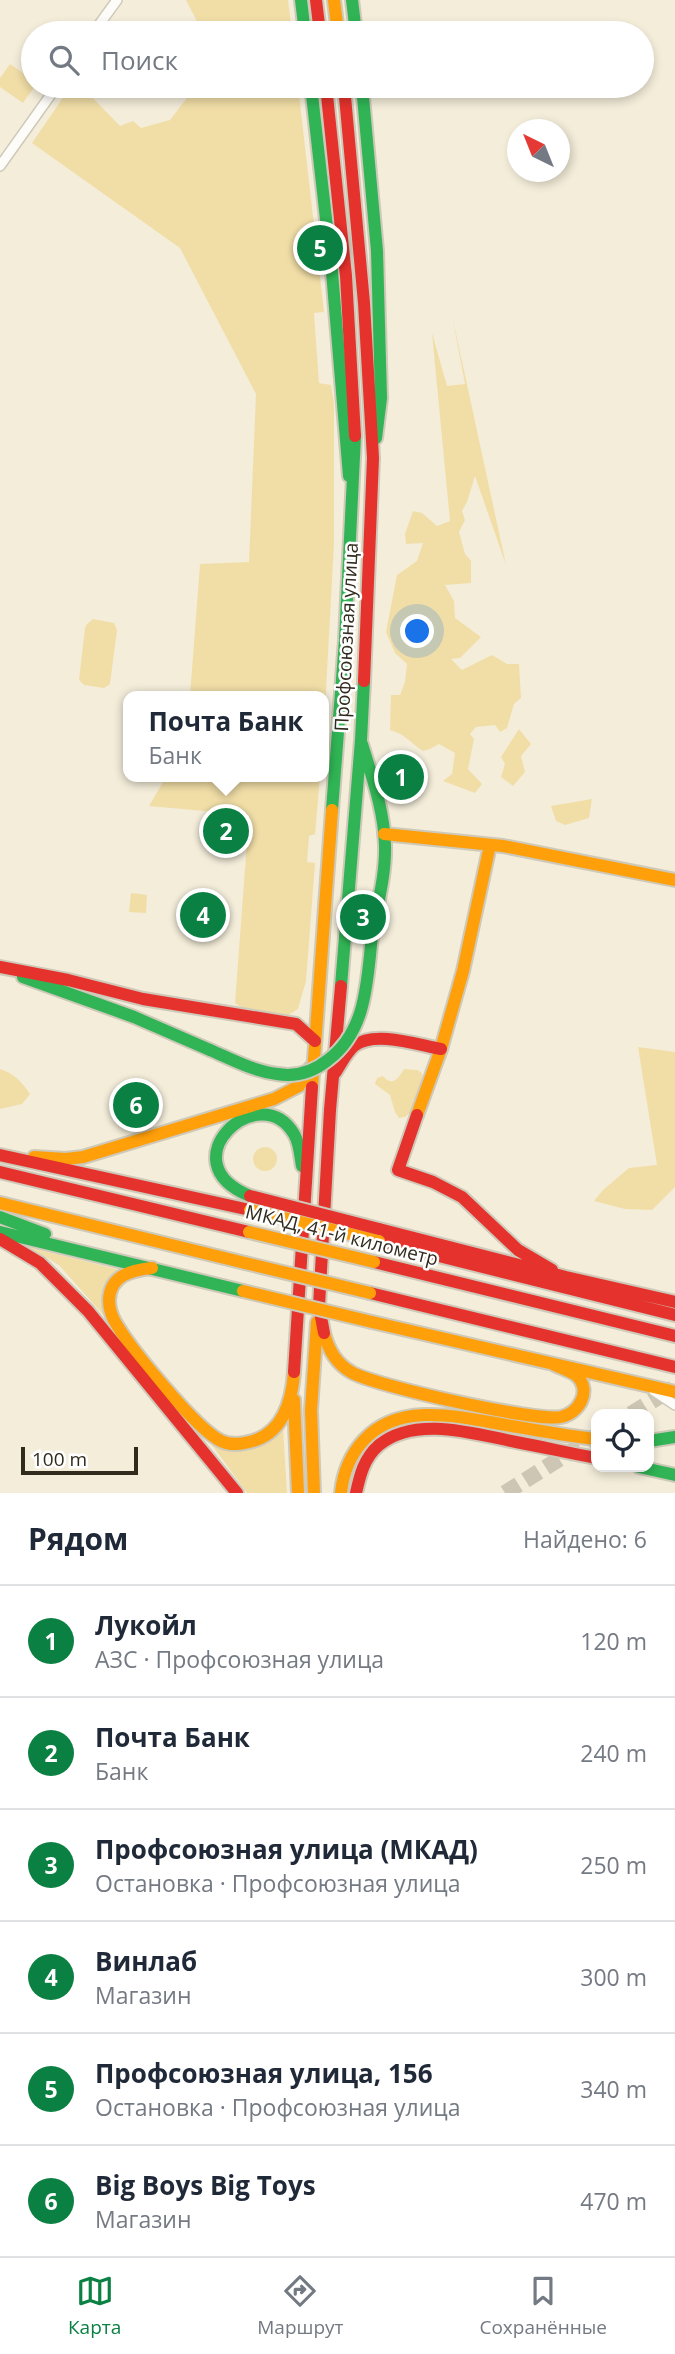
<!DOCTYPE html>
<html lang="ru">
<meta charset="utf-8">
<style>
:root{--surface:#fff;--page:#f2f2f3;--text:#1f2937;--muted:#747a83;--line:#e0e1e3;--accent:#0b8043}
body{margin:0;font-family:"Open Sans",sans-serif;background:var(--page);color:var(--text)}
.controls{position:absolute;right:21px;bottom:21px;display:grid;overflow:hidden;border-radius:14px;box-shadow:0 4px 10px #0003}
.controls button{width:63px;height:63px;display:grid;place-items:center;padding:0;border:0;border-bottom:2px solid var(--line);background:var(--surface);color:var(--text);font:35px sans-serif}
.compass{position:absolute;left:507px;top:119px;width:63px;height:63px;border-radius:50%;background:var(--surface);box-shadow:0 4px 10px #0003;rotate:317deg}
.scale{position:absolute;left:21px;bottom:18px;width:117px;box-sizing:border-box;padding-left:7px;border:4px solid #302b1d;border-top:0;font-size:19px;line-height:24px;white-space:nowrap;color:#302b1d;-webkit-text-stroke:5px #fff;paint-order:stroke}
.you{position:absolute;left:418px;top:632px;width:24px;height:24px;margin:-18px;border:5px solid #fff;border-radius:50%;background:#1a73e8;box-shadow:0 0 0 10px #1a73e833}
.badge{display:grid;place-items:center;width:46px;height:46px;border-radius:50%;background:var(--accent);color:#fff;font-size:23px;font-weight:700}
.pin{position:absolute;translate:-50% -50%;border:4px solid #fff;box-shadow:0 2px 7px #0006}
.popup{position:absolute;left:123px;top:691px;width:206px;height:91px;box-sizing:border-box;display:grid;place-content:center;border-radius:14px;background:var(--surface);filter:drop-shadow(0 2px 5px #0005);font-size:23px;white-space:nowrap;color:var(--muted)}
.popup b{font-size:26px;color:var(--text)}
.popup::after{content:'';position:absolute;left:50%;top:100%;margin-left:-14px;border:14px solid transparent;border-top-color:var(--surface)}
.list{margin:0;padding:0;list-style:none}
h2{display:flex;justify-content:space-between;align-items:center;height:91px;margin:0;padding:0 28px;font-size:30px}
h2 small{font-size:23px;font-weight:400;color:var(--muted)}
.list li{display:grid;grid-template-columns:46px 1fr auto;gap:21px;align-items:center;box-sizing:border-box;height:112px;padding:0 28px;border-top:2px solid var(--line)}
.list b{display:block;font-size:26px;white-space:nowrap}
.list p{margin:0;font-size:23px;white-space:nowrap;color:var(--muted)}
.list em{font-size:23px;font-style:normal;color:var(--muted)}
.icon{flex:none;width:38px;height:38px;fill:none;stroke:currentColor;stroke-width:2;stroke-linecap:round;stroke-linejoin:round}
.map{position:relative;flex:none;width:675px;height:1493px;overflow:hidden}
.search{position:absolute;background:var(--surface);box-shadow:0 4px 10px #0003;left:21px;right:21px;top:21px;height:77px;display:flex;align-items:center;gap:18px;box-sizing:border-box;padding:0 24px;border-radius:38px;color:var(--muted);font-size:26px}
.sheet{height:763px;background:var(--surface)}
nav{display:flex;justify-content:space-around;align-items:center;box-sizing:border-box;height:98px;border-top:2px solid var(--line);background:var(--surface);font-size:19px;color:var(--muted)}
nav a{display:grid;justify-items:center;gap:4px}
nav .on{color:var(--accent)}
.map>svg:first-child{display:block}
.green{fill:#f1dea7}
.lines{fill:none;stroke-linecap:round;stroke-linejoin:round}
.highway-tunnel{stroke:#cdc6b4;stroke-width:16;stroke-dasharray:16 8;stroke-linecap:butt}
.street-casing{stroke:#cec9b9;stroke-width:12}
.fast-casing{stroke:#cec9b9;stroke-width:16}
.slow-casing{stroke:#cec9b9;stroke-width:16}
.jam-casing{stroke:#cec9b9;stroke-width:16}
.street{stroke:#fdfcf9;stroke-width:9}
.fast{stroke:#30b455;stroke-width:12}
.slow{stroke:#ff9f0a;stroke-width:12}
.jam{stroke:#e5322d;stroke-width:12}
.fast-bridge-casing{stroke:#cec9b9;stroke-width:16;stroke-linecap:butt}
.slow-bridge-casing{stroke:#cec9b9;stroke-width:16;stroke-linecap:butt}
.jam-bridge-casing{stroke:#cec9b9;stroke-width:16;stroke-linecap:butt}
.fast-bridge{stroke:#30b455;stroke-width:12}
.slow-bridge{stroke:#ff9f0a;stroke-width:12}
.jam-bridge{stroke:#e5322d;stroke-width:12}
.labels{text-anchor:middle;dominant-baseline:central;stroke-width:5;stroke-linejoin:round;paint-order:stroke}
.street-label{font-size:19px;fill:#302b1d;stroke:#fff}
</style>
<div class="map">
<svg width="675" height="1493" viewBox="0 0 675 1493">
<rect width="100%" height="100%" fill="#f4edda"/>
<!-- green -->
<path class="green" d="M186 0H288L292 33H203Z
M10 64 33 80 35 86 23 103 0 87V78Z
M71 86 83 88 120 126 133 121 141 128 170 120 196 86H298L324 312 314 313 319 383 331 385 334 404V544L324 726V696H190L200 564 249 562 256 394 180 248 32 143Z
M452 315 506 565 475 476 467 502 462 511 465 520 459 532 465 554 471 561V583L445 585 454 601 455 618 481 637 460 658 451 659 462 670 492 655 507 664H519L521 698 514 704 507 728 500 732 495 725 476 727 470 734 474 739 468 769 482 784 475 793 443 781 452 774 455 753 439 744 430 749 423 751C408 741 407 735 390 730L391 695H400L405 682 407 664 395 653 386 632 397 575 417 561 423 543 406 544 405 534 413 511 422 513 437 526 450 521 432 333 447 386 465 384Z
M93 619 114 623 117 630 110 684 104 688 84 685 79 680 85 628 87 624Z
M519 729 531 744 521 756 525 772 513 786 501 777 505 764 501 757Z
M166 777H320L315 834 309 836 307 862 315 863 306 981 298 1009 287 1016 242 1008 235 1003 249 815 149 806Z
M592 799 589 818 565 825 556 821 551 806Z
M131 893 147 895 146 913 129 912Z
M638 1047 675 1052V1187L652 1210 625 1209 594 1201 603 1190 629 1168 657 1165Z
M0 1069C15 1074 22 1082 30 1094L22 1104 0 1109Z
M404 1069 417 1070 422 1073C425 1090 413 1097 410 1113L405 1117 399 1118 395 1112 390 1095 375 1084 377 1078 383 1076C392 1087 398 1079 404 1069Z
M253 1159a12 12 0 1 1 24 0a12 12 0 1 1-24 0Z
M28 1247 120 1270 112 1325 59 1265Z
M283 1428 287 1493H247L212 1445Z"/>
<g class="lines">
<!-- highway-tunnel -->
<path class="highway-tunnel" d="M631 1414 673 1388
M505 1493 596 1436"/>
<!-- street casing -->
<g class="street-casing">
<path id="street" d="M93 33 117 0
M0 166 57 86
M654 1391 675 1405"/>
</g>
<!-- fast casing -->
<g class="fast-casing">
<path id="fast" d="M301 0 305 33
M352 0 356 33
M311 86 332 272 349 476
M362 86 377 251 381 398 376 438
M362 744C372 777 384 810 385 845 386 875 377 906 372 936
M332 810 345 640 355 436
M23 977 134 1017 210 1050
M341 986 361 740 364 681
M250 1196C166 1162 260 1076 294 1134 300 1144 300 1156 302 1166
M0 1217 45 1234
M0 1232 243 1291
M649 1441 675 1437
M639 1467 675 1475"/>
</g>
<!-- slow casing -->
<g class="slow-casing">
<path id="slow" d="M334 0 338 33
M384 834 503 846 675 880
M312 1087 332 810
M417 1115 441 1049 463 971 490 845
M34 1157 66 1159 83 1157 274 1099 299 1086 310 1068
M0 1203 245 1263
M152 1268C132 1270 110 1275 109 1300 109 1307 111 1314 114 1320 128 1346 196 1429 221 1441 231 1446 242 1444 253 1441 283 1432 292 1401 294 1372
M372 1322 675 1392
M324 1333C328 1349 337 1364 351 1372 374 1386 537 1422 561 1417 579 1413 592 1391 577 1376 571 1371 560 1368 553 1364
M294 1400 298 1493
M314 1493 311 1410 317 1322
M341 1493C343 1473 350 1455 364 1440 400 1401 460 1417 506 1425 536 1430 566 1436 596 1439"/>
</g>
<!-- jam casing -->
<g class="jam-casing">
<path id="jam" d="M316 0 320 33
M326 86 346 276 355 436
M344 86 364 303 373 458 364 681
M0 967 68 980 143 999 296 1024 315 1041
M335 1073C341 1064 346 1053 354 1046 375 1030 418 1045 441 1049
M417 1115 398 1170 433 1182 462 1197 518 1250 552 1270
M0 1155 250 1210
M0 1172 249 1232
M379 1229 566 1277 675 1302
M0 1239 40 1263 88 1311 237 1493
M379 1241 675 1315
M374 1262 675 1336
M370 1293 675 1367
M324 1333 319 1306 330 1110 341 986
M294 1372 312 1087
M356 1493C360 1475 364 1458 379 1445 416 1415 475 1434 516 1442 543 1447 569 1453 596 1458"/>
</g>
<!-- street -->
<use href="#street" class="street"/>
<!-- fast -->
<use href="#fast" class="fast"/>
<!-- slow -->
<use href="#slow" class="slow"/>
<!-- jam -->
<use href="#jam" class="jam"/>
<!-- fast-bridge casing -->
<g class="fast-bridge-casing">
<path id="fast-bridge" d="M210 1050C231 1059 253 1071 277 1074 295 1077 313 1072 328 1060 367 1031 367 980 372 936"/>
</g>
<!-- slow-bridge casing -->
<g class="slow-bridge-casing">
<path id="slow-bridge" d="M250 1210 379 1241
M249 1232 374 1262
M245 1263 370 1293
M243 1291 372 1322"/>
</g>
<!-- jam-bridge casing -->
<g class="jam-bridge-casing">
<path id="jam-bridge" d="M250 1196 379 1229"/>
</g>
<!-- fast-bridge -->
<use href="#fast-bridge" class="fast-bridge"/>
<!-- slow-bridge -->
<use href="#slow-bridge" class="slow-bridge"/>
<!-- jam-bridge -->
<use href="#jam-bridge" class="jam-bridge"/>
</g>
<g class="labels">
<!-- street labels -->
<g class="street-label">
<text transform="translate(346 637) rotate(-87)">Профсоюзная улица</text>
<text transform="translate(342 1235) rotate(14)">МКАД, 41-й километр</text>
</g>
</g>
</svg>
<div class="controls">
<button><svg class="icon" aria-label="locate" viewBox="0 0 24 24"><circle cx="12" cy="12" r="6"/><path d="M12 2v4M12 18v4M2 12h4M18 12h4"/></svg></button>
</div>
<svg class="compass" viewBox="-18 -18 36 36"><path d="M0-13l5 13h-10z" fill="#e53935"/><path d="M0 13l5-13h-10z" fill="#747a83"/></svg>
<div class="scale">100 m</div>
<div class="you"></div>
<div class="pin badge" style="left:401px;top:777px">1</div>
<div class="pin badge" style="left:226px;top:831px">2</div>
<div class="popup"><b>Почта Банк</b>Банк</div>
<div class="pin badge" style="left:363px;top:917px">3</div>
<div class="pin badge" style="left:203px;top:915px">4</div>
<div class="pin badge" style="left:320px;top:248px">5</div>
<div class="pin badge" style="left:136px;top:1105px">6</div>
<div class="search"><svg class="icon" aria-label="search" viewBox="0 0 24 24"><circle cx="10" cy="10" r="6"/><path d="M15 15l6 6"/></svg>Поиск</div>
</div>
<section class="sheet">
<h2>Рядом<small>Найдено: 6</small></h2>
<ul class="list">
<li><span class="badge">1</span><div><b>Лукойл</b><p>АЗС · Профсоюзная улица</p></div><em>120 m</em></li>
<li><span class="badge">2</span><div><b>Почта Банк</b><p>Банк</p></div><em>240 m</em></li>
<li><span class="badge">3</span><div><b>Профсоюзная улица (МКАД)</b><p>Остановка · Профсоюзная улица</p></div><em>250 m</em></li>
<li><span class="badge">4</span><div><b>Винлаб</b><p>Магазин</p></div><em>300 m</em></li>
<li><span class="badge">5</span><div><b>Профсоюзная улица, 156</b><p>Остановка · Профсоюзная улица</p></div><em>340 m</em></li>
<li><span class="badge">6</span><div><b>Big Boys Big Toys</b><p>Магазин</p></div><em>470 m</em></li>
</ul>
</section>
<nav>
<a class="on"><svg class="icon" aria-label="map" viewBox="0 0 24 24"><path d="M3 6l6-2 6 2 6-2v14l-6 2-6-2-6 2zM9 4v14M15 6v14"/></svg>Карта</a>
<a><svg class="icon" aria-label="directions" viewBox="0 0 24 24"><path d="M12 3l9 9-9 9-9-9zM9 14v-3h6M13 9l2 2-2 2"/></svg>Маршрут</a>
<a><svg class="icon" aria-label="saved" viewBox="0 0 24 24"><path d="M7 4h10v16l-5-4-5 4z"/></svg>Сохранённые</a>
</nav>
